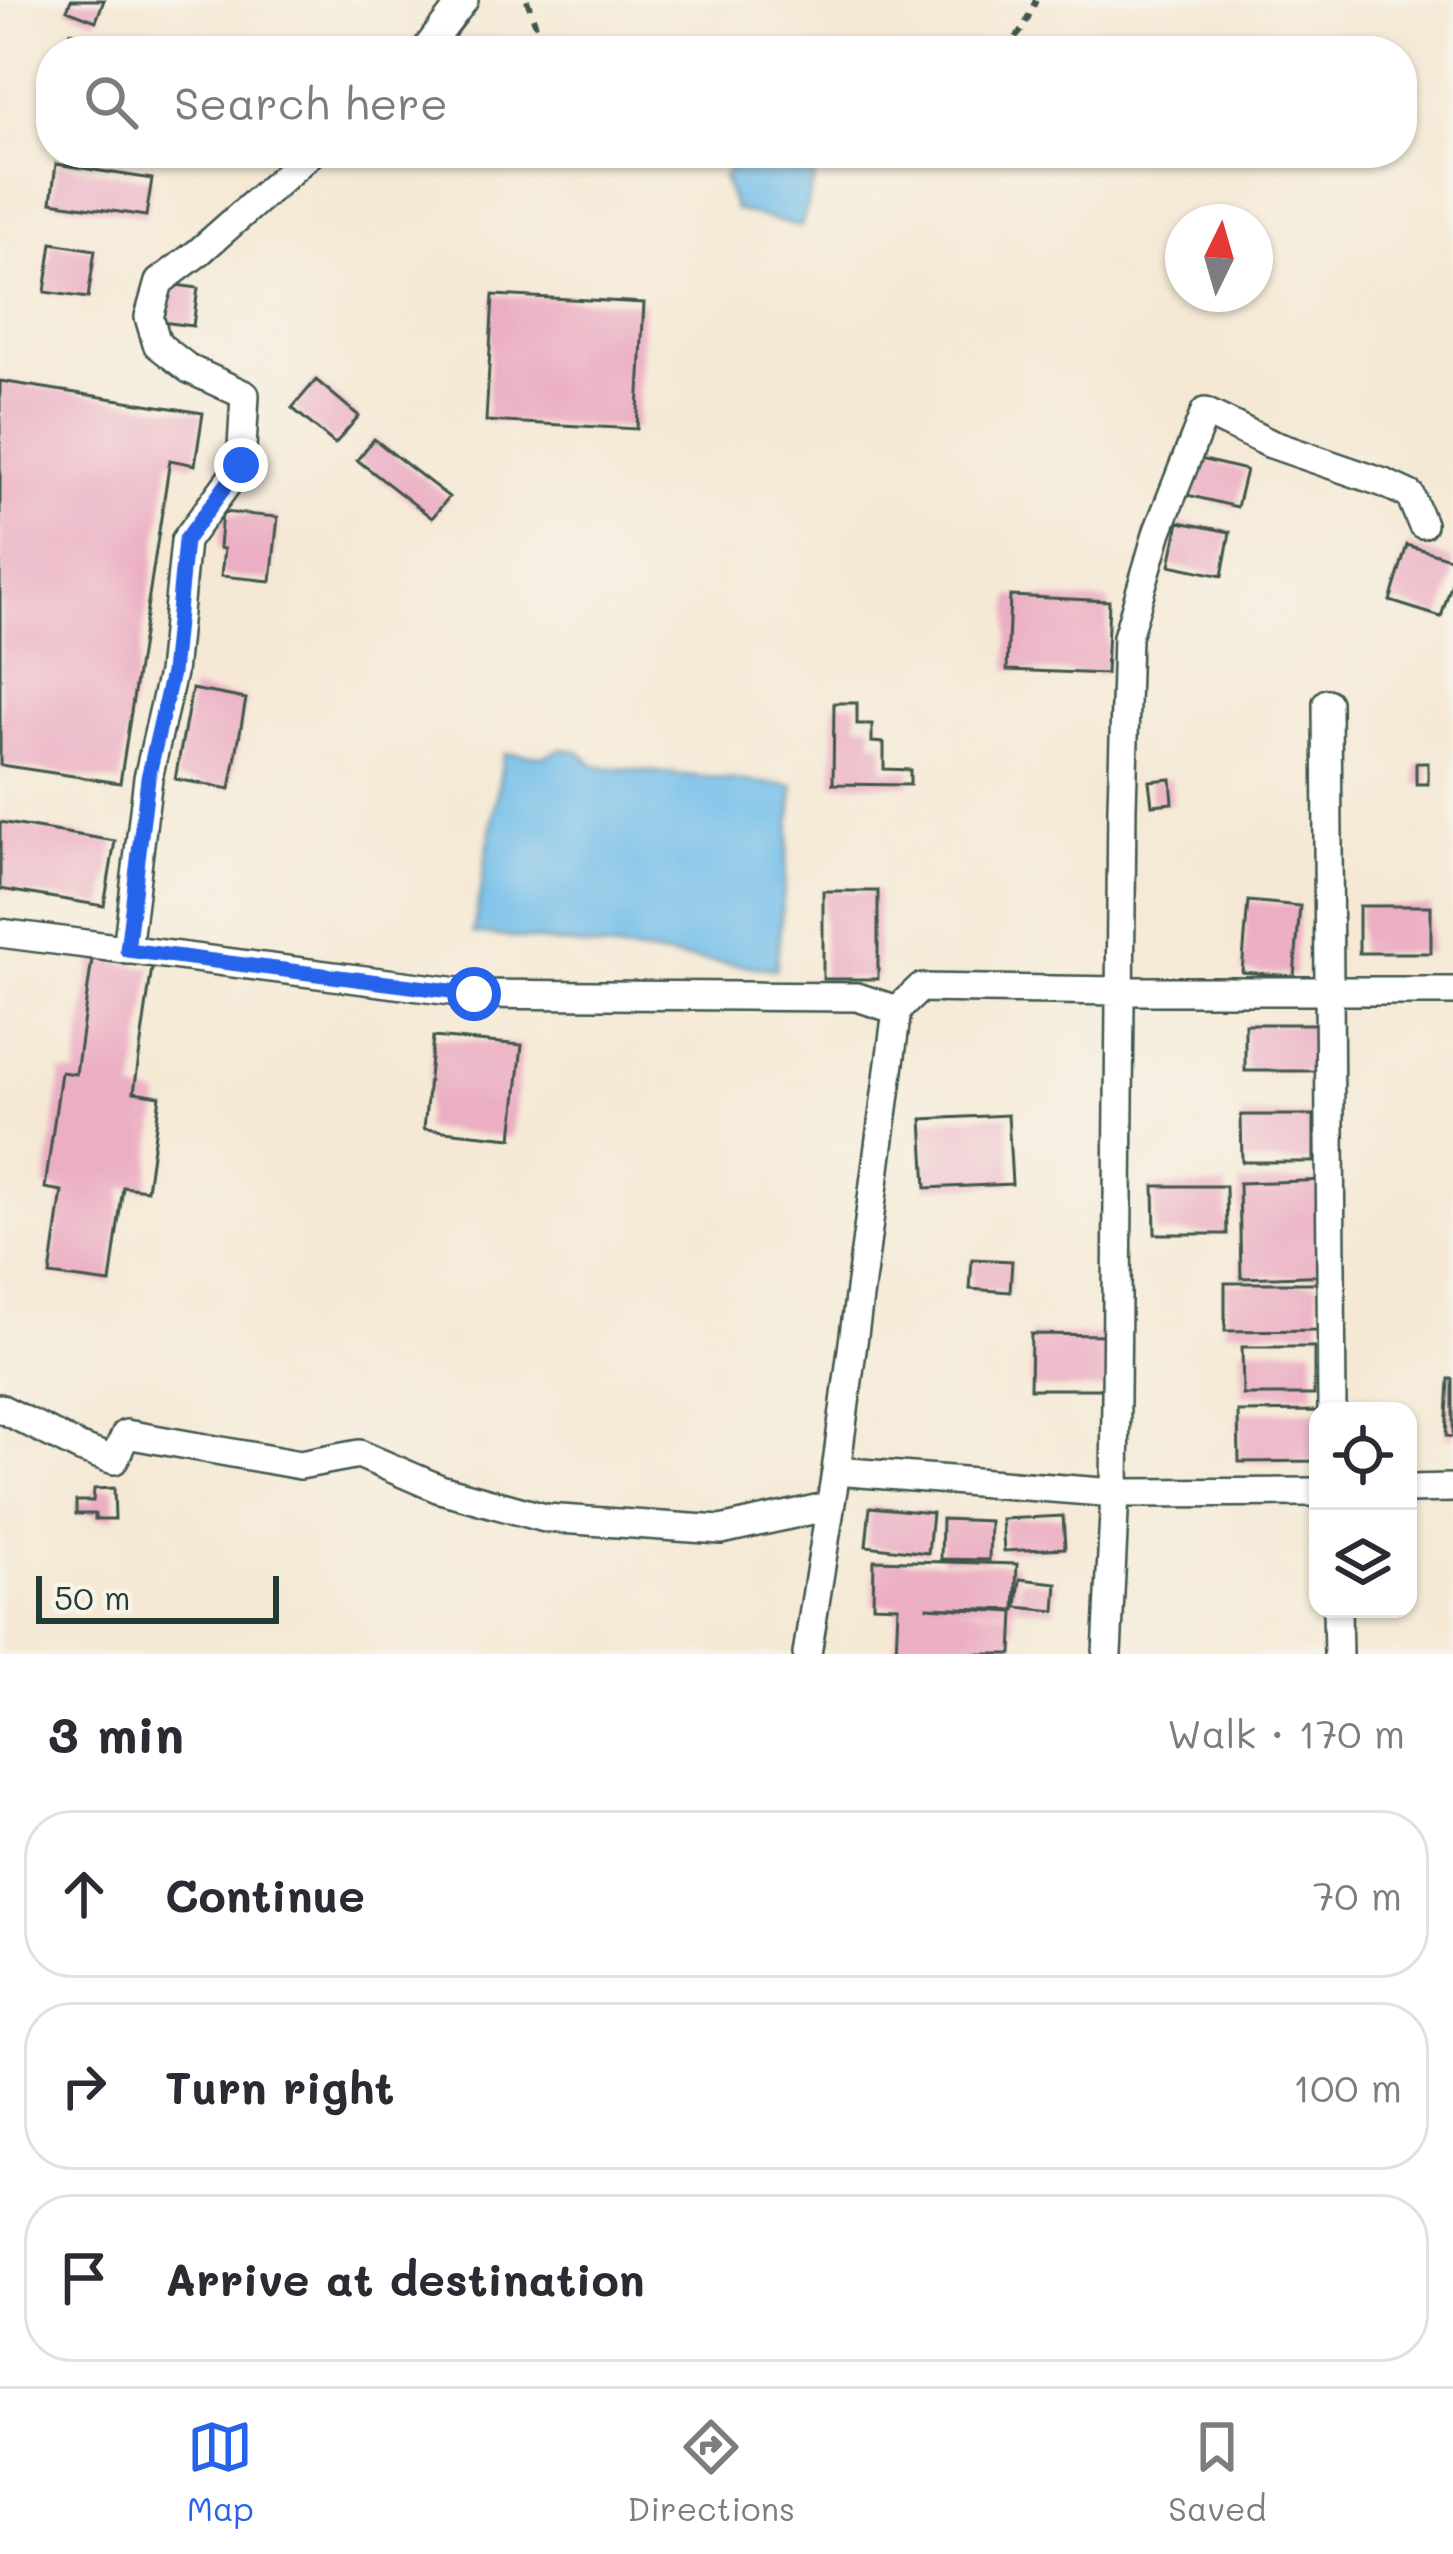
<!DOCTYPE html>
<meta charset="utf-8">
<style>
:root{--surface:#fff;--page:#f7f7f7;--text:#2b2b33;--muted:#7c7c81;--line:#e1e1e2;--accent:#2563eb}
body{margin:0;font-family:Mali,sans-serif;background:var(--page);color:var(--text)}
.controls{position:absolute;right:36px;bottom:36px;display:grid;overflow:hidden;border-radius:24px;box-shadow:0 3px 9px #0004}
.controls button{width:108px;height:108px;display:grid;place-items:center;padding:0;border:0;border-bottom:3px solid var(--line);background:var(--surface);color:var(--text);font:60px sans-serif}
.compass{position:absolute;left:1165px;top:204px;width:108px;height:108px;border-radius:50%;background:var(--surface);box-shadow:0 3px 9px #0004;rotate:5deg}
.scale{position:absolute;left:36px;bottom:30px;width:243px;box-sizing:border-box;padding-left:12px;border:6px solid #1f3d34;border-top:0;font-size:33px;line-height:42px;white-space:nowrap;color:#1f3d34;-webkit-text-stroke:9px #f7f3e8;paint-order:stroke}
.stop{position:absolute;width:36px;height:36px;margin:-27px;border:9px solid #2563eb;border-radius:50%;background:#fff}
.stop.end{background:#2563eb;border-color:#fff;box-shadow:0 3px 12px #0008}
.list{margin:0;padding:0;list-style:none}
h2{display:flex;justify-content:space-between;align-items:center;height:156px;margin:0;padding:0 48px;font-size:51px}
h2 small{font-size:39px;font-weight:400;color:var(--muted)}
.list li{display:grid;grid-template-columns:78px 1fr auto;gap:36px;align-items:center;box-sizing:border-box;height:168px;margin:0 24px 24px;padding:0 24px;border:3px solid var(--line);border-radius:48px}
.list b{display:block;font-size:45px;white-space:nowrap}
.list em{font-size:39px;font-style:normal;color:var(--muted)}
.icon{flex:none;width:66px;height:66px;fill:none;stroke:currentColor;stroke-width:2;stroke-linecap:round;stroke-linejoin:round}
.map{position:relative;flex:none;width:1453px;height:1654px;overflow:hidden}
.search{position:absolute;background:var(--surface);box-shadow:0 3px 9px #0004;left:36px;right:36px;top:36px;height:132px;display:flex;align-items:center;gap:30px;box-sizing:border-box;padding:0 42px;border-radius:48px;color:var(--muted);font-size:45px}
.sheet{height:732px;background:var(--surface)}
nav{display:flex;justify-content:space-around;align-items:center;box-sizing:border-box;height:168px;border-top:3px solid var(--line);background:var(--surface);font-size:33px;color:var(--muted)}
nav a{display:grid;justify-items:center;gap:6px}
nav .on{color:var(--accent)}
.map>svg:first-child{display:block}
.water{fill:#71bdea;stroke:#487d8f;stroke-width:3}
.building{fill:#ebaec3}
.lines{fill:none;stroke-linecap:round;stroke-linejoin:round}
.street-casing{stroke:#3f574c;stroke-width:32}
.path{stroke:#3f574c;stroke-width:6;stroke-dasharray:9 9;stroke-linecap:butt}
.street{stroke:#fff;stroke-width:27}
.route{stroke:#2563eb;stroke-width:15}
</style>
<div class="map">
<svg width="1453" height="1654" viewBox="0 0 1453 1654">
<rect width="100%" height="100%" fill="#f7f3e8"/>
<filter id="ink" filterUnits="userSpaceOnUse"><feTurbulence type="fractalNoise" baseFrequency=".00833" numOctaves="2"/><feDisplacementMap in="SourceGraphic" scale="24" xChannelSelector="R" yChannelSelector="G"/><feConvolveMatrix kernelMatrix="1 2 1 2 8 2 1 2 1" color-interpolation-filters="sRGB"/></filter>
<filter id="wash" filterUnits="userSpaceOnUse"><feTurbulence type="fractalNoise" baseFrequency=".004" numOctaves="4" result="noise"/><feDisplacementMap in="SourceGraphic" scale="48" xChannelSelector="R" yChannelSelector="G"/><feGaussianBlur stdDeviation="2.7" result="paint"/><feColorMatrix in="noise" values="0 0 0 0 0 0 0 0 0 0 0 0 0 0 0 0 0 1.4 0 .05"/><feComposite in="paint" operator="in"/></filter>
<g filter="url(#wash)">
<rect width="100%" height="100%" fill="#f5e9d5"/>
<!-- water -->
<path class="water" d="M743 153H784L819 162 801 227 735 210 723 177Z
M561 749 579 751 595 766 794 786 776 969 473 933 504 753 545 756Z"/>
<g id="blocks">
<!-- building -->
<path class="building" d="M71 0H104L96 21 67 10Z
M71 32 122 50 121 51H64Z
M56 164 152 179 146 216 51 202Z
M52 243 95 250 88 298 45 292Z
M168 284 198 288 193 326 162 322Z
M493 295 644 303 637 429 486 421Z
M316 380 359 416 335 444 292 408Z
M0 381 203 413 195 465 170 460 120 783 0 765Z
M374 439 449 497 432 518 357 460Z
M1196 458 1246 470 1237 507 1187 495Z
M222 512 278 517 271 581 221 576 224 549 219 548Z
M1179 522 1230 532 1222 576 1170 565Z
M1407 545 1453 559V579L1441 617 1390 601Z
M1010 596 1109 601 1106 674 1007 670Z
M192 689 246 699 230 789 175 779Z
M834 703H857V724H872V742L884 743V769L910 770V785L833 784Z
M1416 763H1428V784H1416Z
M1171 779 1173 803 1152 805 1149 781Z
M0 822 115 841 104 906 0 889Z
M823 891H878V979H823Z
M1248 901 1300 906 1294 976 1242 972Z
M1359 906H1431V953H1359Z
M92 959 152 967 134 1092 160 1096 147 1190 123 1187 110 1283 50 1275 62 1191 45 1188 61 1072 76 1074Z
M1245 1024H1317V1071H1245Z
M433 1037 522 1045 512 1138 424 1129Z
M1008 1115 1012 1184 926 1188 922 1119Z
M1241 1115H1314V1162H1242Z
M1331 1180 1334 1275 1241 1278 1239 1183Z
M1154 1186H1226L1227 1234H1155Z
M972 1259 1012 1261 1010 1292 970 1289Z
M1225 1283H1318L1319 1330 1225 1331Z
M1031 1334 1108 1335 1107 1389H1030Z
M1242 1347H1314V1395H1243Z
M1449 1379H1453V1437L1446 1436Z
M1318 1411V1461L1239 1462 1238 1412Z
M114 1488 115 1519H95V1514H76V1501H93L94 1489Z
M870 1507 932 1513 928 1553 866 1546Z
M1063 1516 1065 1548 1004 1551 1002 1519Z
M942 1519 990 1521 989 1560 941 1559Z
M874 1560 1017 1564 1015 1610 926 1607 1014 1612 1012 1654H896L898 1606 873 1605Z
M1020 1579 1057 1583 1055 1611 1017 1607Z"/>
</g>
</g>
<g filter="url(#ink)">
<use href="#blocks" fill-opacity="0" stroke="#3f574c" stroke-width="3"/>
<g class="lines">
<!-- street casing -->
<g class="street-casing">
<path id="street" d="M425 51 464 0
M1327 703 1332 1411
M0 933 474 994 857 997 897 1010
M127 950 148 778 172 673 185 541 241 465 245 395 189 369 157 344 149 317 159 282 199 252 311 153
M0 1408 80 1448 114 1460 126 1434 300 1465 359 1454 440 1489 545 1518 721 1530 830 1506
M836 1471 1115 1493 1318 1492
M1408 1489 1453 1488
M1337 1609 1338 1654
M807 1654 836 1471 897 1010 920 988 1121 991H1453
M1107 1654 1115 1493 1122 807 1127 637 1158 531 1205 412 1271 444 1384 483 1410 495 1422 524"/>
</g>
<!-- path -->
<path class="path" d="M527 0 545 51
M1004 51 1023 29 1036 0"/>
<!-- street -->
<use href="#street" class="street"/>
</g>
</g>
<g class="lines" filter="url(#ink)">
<!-- route -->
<path class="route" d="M241 465 185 541 172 673 148 778 127 950 474 994"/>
</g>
</svg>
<div class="controls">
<button><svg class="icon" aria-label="locate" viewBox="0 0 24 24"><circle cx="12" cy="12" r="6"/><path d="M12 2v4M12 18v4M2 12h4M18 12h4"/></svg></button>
<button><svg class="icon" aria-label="layers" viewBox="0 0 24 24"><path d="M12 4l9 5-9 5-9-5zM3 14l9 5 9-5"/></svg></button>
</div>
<svg class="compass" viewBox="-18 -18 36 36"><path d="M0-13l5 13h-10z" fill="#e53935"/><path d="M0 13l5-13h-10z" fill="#7c7c81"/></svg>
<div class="scale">50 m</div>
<div class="stop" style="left:474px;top:994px"></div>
<div class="stop end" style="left:241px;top:465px"></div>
<div class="search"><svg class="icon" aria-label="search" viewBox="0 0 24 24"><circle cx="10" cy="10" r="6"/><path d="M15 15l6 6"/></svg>Search here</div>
</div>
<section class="sheet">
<h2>3 min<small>Walk · 170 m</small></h2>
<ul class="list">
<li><svg class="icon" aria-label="ahead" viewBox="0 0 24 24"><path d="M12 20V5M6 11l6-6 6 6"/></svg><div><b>Continue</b></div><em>70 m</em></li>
<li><svg class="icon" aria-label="right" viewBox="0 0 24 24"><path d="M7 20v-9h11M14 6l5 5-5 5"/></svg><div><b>Turn right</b></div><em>100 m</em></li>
<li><svg class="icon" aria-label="arrive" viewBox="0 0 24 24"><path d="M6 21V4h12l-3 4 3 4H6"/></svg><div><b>Arrive at destination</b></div></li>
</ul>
</section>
<nav>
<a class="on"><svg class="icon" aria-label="map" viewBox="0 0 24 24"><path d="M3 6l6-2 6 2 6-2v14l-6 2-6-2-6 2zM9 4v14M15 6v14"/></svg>Map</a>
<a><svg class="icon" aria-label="directions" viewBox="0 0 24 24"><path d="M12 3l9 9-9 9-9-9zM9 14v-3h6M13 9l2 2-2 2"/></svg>Directions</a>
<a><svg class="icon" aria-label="saved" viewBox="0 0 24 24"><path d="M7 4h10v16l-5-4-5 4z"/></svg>Saved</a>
</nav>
